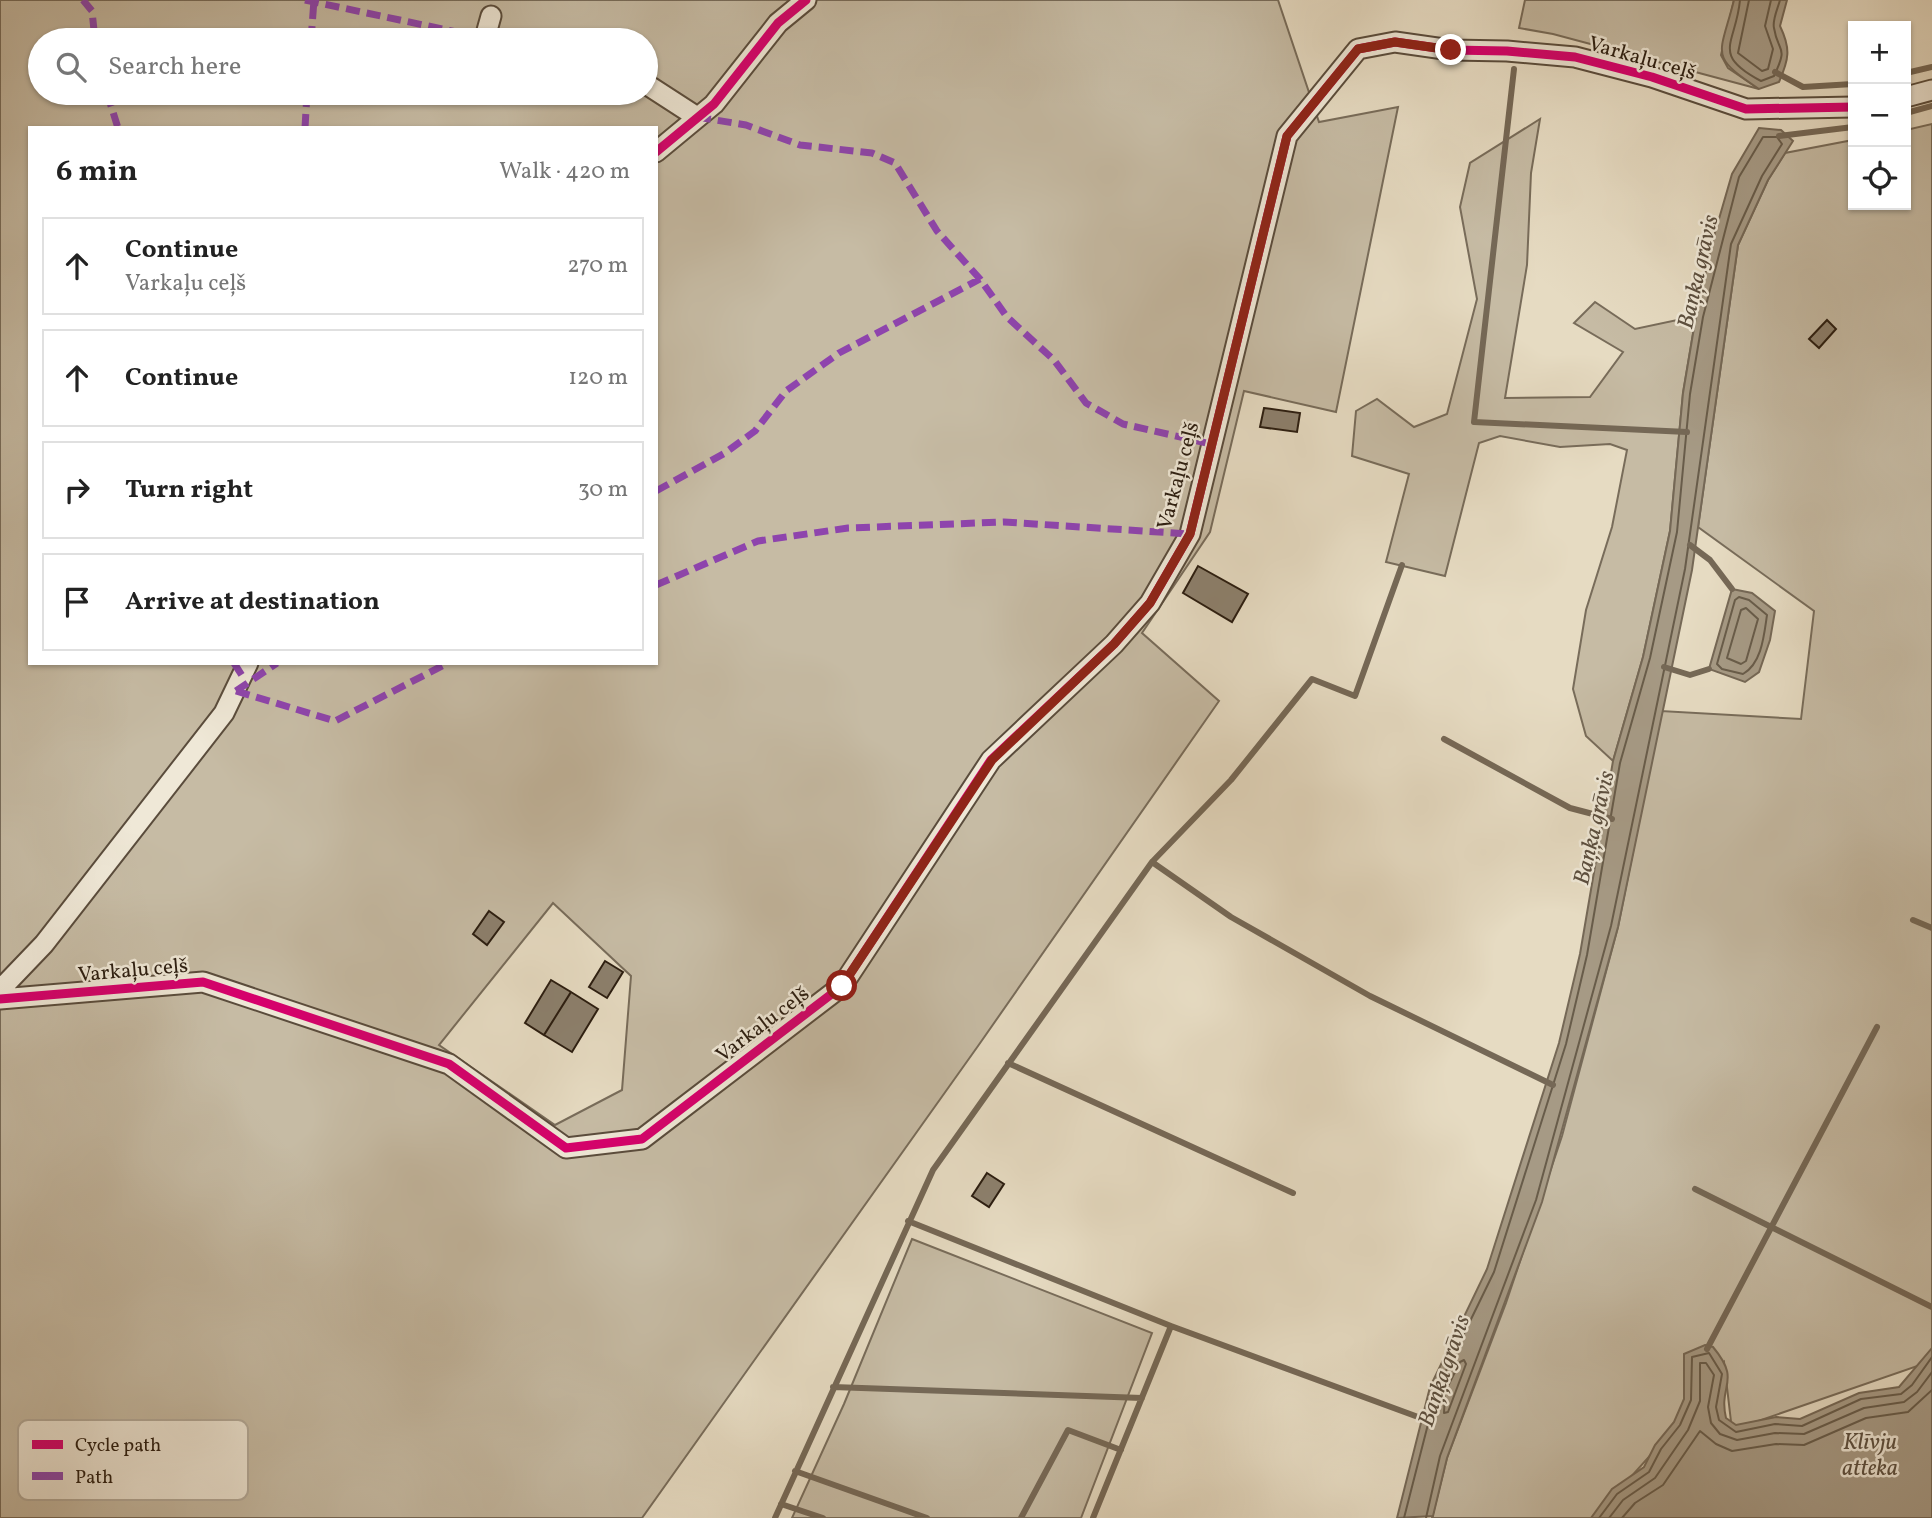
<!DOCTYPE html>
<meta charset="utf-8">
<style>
:root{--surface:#fff;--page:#f6f6f6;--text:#222;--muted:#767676;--line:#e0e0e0}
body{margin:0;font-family:Vollkorn,serif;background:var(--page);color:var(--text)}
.controls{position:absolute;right:21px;top:21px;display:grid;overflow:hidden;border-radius:0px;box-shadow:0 2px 5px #0004}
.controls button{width:63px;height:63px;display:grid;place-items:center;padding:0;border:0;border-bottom:2px solid var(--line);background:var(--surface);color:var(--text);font:35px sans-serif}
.stop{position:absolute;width:21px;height:21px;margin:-16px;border:5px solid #8f2418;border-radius:50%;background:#fff}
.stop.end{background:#8f2418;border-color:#fff;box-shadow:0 2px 7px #0008}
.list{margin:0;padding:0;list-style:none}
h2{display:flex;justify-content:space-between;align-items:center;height:91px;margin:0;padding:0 28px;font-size:30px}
h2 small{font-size:23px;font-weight:400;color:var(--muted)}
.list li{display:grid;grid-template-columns:46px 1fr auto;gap:21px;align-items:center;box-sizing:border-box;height:98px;margin:0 14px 14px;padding:0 14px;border:2px solid var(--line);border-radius:0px}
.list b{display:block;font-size:26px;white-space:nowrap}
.list p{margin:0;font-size:23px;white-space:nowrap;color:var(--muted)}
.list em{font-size:23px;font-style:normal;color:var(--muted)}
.icon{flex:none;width:38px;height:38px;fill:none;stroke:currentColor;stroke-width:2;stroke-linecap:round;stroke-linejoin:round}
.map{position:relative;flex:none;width:1932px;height:1518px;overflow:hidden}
.search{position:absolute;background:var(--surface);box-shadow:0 2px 5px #0004;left:28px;top:28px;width:630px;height:77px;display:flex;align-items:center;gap:18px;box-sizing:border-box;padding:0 24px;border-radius:38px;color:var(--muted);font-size:26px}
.panel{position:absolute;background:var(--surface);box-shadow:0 2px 5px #0004;left:28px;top:126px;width:630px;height:539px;border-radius:0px}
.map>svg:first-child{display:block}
.green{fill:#c6bba4;stroke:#786c5a;stroke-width:2;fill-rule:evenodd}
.water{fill:#a69a85;stroke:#756856;stroke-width:2}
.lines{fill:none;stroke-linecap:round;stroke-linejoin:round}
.shore{stroke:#685c4a;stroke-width:2}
.stream{stroke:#756856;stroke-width:6}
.building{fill:#8c806d;stroke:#2b1d10;stroke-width:2}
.minor-casing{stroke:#5a4c3c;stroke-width:23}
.minor{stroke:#efe8d7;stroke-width:19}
.quiet{stroke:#8e44ad;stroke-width:7;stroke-dasharray:14 7;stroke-linecap:butt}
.cycleway-casing{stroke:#efe8d7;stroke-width:13}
.cycleway{stroke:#d6006c;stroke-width:9}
.route{stroke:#8f2418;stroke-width:9}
.labels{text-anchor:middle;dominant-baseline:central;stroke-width:5;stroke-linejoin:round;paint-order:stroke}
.street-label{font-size:21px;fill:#2b1d10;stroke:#efe8d7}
.water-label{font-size:23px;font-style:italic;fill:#5c4f3f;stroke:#efe8d7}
.key{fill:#efe8d7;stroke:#b4ab9b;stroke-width:2}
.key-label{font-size:19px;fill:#2b1d10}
</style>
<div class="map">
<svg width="1932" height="1518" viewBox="0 0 1932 1518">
<rect width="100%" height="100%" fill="#e6dbc2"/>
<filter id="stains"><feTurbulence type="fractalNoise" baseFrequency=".00286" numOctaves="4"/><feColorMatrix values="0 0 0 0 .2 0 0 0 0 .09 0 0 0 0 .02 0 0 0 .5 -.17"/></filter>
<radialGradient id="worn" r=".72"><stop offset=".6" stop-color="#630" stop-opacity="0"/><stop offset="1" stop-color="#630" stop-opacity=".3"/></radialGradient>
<!-- green -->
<path class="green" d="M0 0H1278L1319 122 1398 107 1336 412 1244 391 1210 532 1142 633 1219 701 978 1046 642 1518H0ZM40 40H646V93H40ZM30 128H656V663H30ZM553 903 631 976 622 1090 555 1125 439 1045Z
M1525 0H1734L1721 55 1728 68 1759 89 1553 34 1519 28Z
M1540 119 1531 173 1527 265 1505 398 1590 397 1623 352 1574 323 1595 302 1635 329 1696 316 1683 393 1670 531 1643 657 1613 761 1586 736 1573 689 1586 610 1612 527 1627 450 1610 444 1560 447 1500 436 1479 443 1445 576 1386 562 1409 474 1352 456 1356 411 1377 399 1414 427 1447 414 1477 299 1460 207 1470 163Z
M1932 124V1361L1732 1430 1724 1362 1688 1397 1674 1429 1594 1518H1432L1447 1458 1506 1303 1562 1136 1618 927 1661 711 1801 719 1814 611 1698 527 1738 245 1768 180 1785 153 1853 140V205H1906V130Z
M912 1239 1152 1333 1081 1518H792L844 1404Z"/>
<!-- water -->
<path class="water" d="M1734 0H1787L1780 26C1791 49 1789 59 1779 82L1759 89C1708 55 1720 56 1734 0Z
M1759 128 1781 130 1793 141 1768 180 1738 245 1692 570 1618 927 1542 1202 1447 1458 1433 1516 1397 1518 1430 1387 1487 1269 1559 1043 1580 954 1613 761 1643 657 1670 531 1683 393 1696 316 1712 243 1732 174Z
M1732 589 1752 593 1775 611 1770 640 1759 672 1745 682 1709 669Z
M1705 1345 1713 1347C1742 1382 1718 1384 1726 1418L1736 1425 1776 1417 1800 1419 1859 1393 1899 1387 1932 1348V1518H1591L1612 1489 1644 1467 1655 1445 1674 1422 1684 1399V1354Z"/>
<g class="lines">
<!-- shore -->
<path class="shore" d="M1740 0C1736 44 1710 54 1761 81L1774 76C1789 44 1778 54 1774 28 1772 20 1778 8 1780 0
M1749 0 1738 53 1762 71 1768 69 1773 49 1765 26 1771 0
M1739 597 1749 600 1767 615C1764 635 1762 663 1743 674L1722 669 1717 664 1735 600Z
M1746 608 1758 619 1746 661 1741 664 1727 658 1741 610Z
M1464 1360 1466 1364 1448 1412 1444 1413 1445 1392 1460 1362Z
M1404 1518 1437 1389 1494 1272 1566 1044 1587 955 1620 763 1650 658 1677 532 1690 394 1703 317 1739 177 1763 137H1777L1782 144 1762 176 1731 244 1685 569 1611 926 1536 1200 1440 1456 1426 1518
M1599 1518 1617 1494 1649 1472 1661 1449 1680 1425 1691 1400 1692 1357 1709 1353 1722 1374 1716 1407 1719 1420 1736 1432 1775 1424 1802 1426 1861 1399 1901 1394 1912 1385 1932 1357
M1609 1518 1623 1500 1655 1478 1688 1430 1700 1401V1363H1706L1714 1375 1708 1407 1711 1423 1720 1434 1737 1440 1775 1433 1804 1434 1864 1408 1904 1402 1917 1392 1932 1372
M1622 1518 1635 1503 1663 1485 1700 1431 1716 1444 1732 1451 1776 1444 1804 1445 1866 1418 1908 1412 1932 1390"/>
<!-- stream -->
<path class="stream" d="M1514 69 1474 422 1687 432
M1775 72 1803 87 1853 84
M1906 73 1932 67
M1906 113 1932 106
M1779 136 1853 127
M1690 545 1710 560 1732 589
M1664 667 1690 675 1709 669
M1444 739 1570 808 1612 819
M1152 862 1231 917 1370 996 1553 1085
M1913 920 1932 928
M1008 1063 1293 1193
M1695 1189 1932 1307
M908 1221 1171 1326 1429 1421
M1707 1349 1877 1027
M833 1387 1142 1398
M795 1471 927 1518
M781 1504 823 1518
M775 1518 933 1170 1152 862 1231 780 1312 679 1355 696 1402 565
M1021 1518 1068 1430 1121 1450
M1093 1518 1171 1326"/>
</g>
<!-- building -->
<path class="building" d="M1827 320 1836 329 1819 348 1809 339Z
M1264 408 1300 413 1297 432 1260 427Z
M1198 566 1248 594 1232 622 1183 593Z
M489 911 504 922 487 945 473 934Z
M605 961 623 972 607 998 589 987Z
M551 980 571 992 544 1035 525 1023Z
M571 992 598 1009 572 1052 544 1035Z
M987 1173 1004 1184 989 1207 972 1196Z"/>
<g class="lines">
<!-- minor casing -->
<g class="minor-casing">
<path id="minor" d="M491 16 486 34 497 40
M646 84 697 117
M1906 97 1932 90
M656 152 714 104 778 23 806 0
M0 990 44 944 224 713 248 663
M0 999 203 982 449 1064 566 1148 642 1139 842 986 991 760 1114 644 1150 603 1190 534 1287 136 1358 49 1395 42 1451 50 1507 51 1575 57 1652 77 1746 109 1853 107"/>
</g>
<!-- minor -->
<use href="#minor" class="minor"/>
<!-- quiet -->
<path class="quiet" d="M83 0 92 11 95 40
M305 0 471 35 486 34
M311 40 314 0
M107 93 118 128
M697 117 746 125 800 145 872 153 895 163 937 231 980 279 1007 317 1054 360 1086 403 1123 424 1211 444
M305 128 307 93
M656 491 725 453 755 431 786 391 839 353 980 279
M656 585 758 541 848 528 1004 522 1190 534
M234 663 243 677
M236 691 335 721 448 663
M236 691 277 663"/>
<!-- cycleway casing -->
<g class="cycleway-casing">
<path id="cycleway" d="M656 152 714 104 778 23 806 0
M0 999 203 982 449 1064 566 1148 642 1139 842 986 991 760 1114 644 1150 603 1190 534 1287 136 1358 49 1395 42 1451 50 1507 51 1575 57 1652 77 1746 109 1853 107"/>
</g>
<!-- cycleway -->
<use href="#cycleway" class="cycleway"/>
</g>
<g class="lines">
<!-- route -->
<path class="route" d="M842 986 992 760 1114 644 1150 603 1190 534 1287 136 1358 49 1395 42 1451 50"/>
</g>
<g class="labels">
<!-- street labels -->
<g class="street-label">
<text transform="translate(1642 59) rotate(16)">Varkaļu ceļš</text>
<text transform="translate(1179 476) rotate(-75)">Varkaļu ceļš</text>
<text transform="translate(133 971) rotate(-5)">Varkaļu ceļš</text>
<text transform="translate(763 1025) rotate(-37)">Varkaļu ceļš</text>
</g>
<!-- water labels -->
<g class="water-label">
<text transform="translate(1699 272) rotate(-77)">Baņķa grāvis</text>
<text transform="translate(1595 828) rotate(-77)">Baņķa grāvis</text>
<text transform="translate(1445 1371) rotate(-71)">Baņķa grāvis</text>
<text x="1870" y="1443">Klīvju<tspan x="1870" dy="26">atteka</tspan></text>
</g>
</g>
<!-- legend -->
<rect x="18" y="1420" width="230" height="80" rx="10" class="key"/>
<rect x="32" y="1440" width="31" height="9" fill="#d6006c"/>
<rect x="32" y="1472" width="31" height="8" fill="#8e44ad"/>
<g class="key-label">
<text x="75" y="1451">Cycle path</text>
<text x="75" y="1483">Path</text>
</g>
<rect width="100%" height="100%" filter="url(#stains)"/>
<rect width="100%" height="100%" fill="url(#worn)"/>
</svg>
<div class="controls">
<button>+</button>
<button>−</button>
<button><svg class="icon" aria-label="locate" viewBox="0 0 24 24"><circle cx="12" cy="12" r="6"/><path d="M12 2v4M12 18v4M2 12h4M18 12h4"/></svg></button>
</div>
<div class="stop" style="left:842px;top:986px"></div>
<div class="stop end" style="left:1451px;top:50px"></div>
<div class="search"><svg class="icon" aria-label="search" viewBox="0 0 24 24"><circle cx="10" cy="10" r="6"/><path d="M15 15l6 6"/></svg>Search here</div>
<section class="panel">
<h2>6 min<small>Walk · 420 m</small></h2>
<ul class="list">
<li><svg class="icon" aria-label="ahead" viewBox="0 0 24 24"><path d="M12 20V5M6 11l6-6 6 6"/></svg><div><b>Continue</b><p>Varkaļu ceļš</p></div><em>270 m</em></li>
<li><svg class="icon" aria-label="ahead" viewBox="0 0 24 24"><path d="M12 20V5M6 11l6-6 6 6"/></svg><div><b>Continue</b></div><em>120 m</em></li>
<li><svg class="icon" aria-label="right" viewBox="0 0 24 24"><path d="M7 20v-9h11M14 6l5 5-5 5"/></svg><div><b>Turn right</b></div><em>30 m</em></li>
<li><svg class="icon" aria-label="arrive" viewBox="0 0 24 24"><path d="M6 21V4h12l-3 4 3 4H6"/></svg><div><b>Arrive at destination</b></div></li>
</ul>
</section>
</div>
